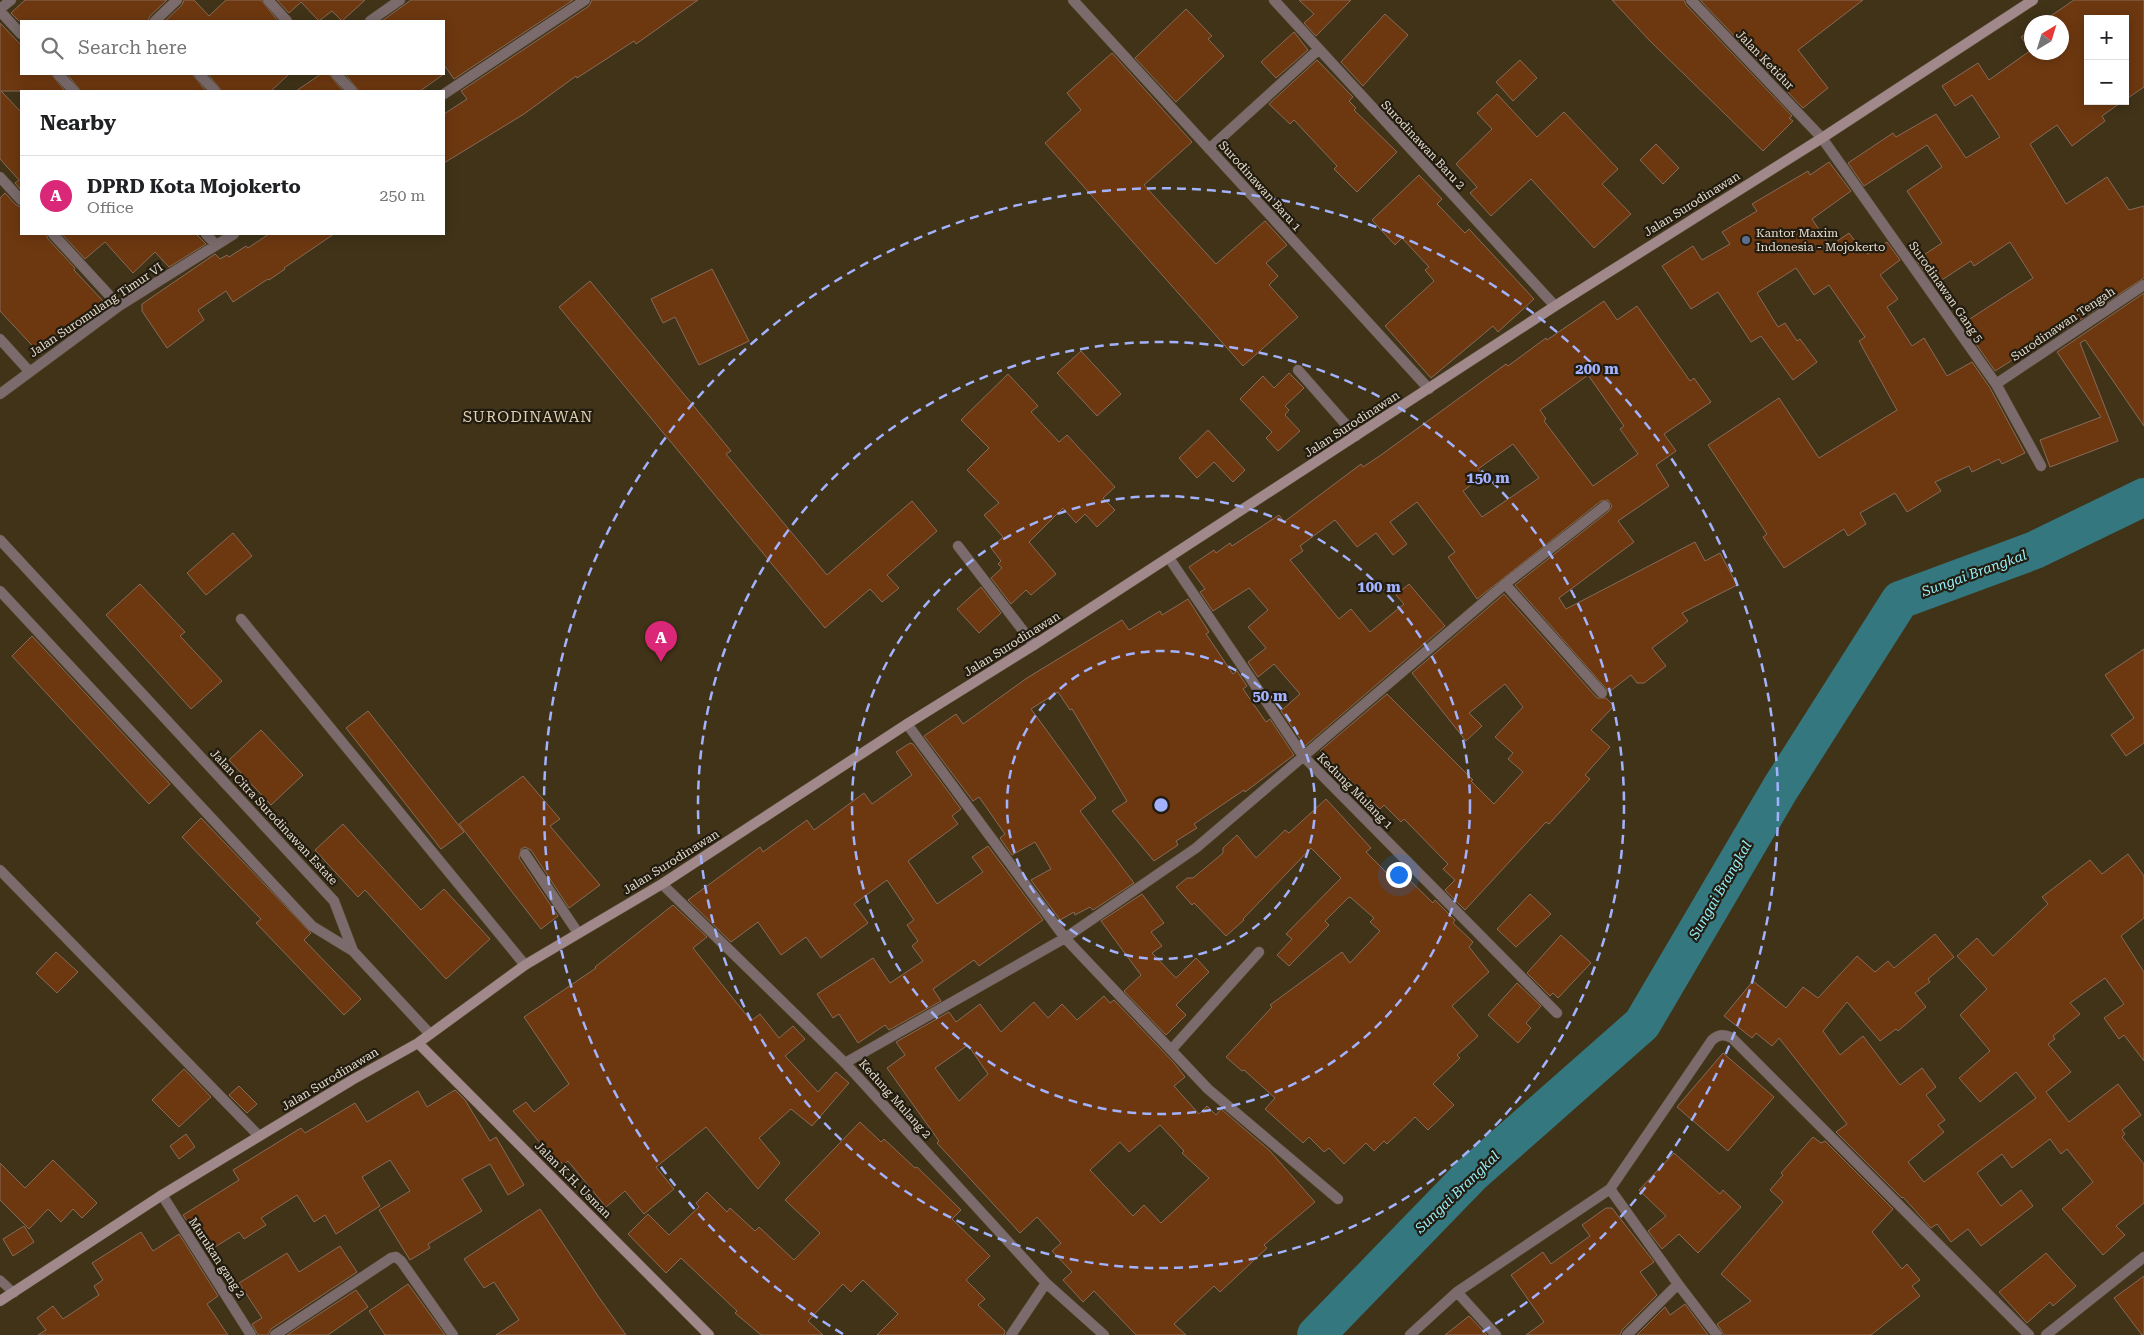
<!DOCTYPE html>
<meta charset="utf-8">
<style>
:root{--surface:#fff;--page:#f2f2f2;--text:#202124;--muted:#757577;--line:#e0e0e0;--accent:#db2777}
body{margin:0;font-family:"Roboto Serif",serif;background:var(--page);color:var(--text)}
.controls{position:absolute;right:15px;top:15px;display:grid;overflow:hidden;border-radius:0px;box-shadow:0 2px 12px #0003}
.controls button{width:45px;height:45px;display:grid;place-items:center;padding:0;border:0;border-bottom:1px solid var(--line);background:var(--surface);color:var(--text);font:25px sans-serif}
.compass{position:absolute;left:2024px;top:15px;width:45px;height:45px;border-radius:50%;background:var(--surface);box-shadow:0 2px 12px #0003;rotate:38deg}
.you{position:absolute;left:1398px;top:874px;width:18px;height:18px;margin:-12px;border:4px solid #fff;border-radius:50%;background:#1a73e8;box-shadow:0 0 0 8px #1a73e833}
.badge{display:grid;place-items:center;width:32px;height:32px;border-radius:50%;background:var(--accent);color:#fff;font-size:16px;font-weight:700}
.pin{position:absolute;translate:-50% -41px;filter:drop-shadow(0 1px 2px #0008)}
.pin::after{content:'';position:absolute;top:26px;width:18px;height:15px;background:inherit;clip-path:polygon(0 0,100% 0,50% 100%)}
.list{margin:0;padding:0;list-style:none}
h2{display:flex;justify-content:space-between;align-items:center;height:65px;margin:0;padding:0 20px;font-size:21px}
h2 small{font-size:16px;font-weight:400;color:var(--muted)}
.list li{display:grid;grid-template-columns:32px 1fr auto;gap:15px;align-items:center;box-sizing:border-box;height:80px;padding:0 20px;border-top:1px solid var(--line)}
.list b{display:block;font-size:19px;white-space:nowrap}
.list p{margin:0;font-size:16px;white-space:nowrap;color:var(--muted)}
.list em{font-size:16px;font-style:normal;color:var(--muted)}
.icon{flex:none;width:28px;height:28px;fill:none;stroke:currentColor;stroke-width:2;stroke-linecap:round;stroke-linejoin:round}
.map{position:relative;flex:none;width:2144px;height:1335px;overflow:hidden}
.search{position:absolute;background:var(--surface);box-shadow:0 2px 12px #0003;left:20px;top:20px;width:425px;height:55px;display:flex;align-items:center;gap:12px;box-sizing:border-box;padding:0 18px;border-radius:0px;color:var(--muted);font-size:19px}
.panel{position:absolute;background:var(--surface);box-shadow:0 2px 12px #0003;left:20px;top:90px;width:425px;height:145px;border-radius:0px}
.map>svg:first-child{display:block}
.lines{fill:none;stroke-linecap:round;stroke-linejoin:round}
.river{stroke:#34777e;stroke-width:38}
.building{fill:#6d3810;stroke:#876a59;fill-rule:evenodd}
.lane-casing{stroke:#5a4e35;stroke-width:10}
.street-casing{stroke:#5a4e35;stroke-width:11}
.secondary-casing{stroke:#5a4e35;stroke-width:11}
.lane{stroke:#7b6b6c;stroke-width:9}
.street{stroke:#7b6b6c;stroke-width:10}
.secondary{stroke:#a1888b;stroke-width:10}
.ring{fill:none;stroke:#a3b2fd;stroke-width:2.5;stroke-dasharray:9 6}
.service-dot{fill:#5c6f8a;stroke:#221c10;stroke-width:2}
.labels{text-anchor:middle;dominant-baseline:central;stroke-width:4.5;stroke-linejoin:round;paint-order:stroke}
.street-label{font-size:12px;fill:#e4dbcc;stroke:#221c10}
.poi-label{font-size:12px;fill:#e4dbcc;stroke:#221c10;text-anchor:start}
.water-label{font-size:14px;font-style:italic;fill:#96eff9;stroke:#221c10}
.quarter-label{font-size:15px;letter-spacing:1px;fill:#e2d1b2;stroke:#221c10}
.centre{fill:#a3b2fd;stroke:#221c10;stroke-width:2.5}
.ring-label{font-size:15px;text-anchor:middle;font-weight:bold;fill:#a3b2fd;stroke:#221c10;stroke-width:4.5;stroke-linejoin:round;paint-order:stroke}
</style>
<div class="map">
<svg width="2144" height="1335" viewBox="0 0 2144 1335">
<rect width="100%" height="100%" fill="#403318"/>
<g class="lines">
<!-- river -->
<path class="river" d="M1316 1335 1472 1174 1642 1024 1780 789 1900 600 2035 550 2144 497"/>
</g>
<!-- building -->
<path class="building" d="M25 0H167L150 16 148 21H19L11 13Z
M184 0H194L209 16 226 0H261L278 21H165L182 5Z
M277 0H365L342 21 332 11 319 21 301 2 289 13Z
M411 0H573L454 79 444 65V21H382Z
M592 0H698L636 44 634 41 577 78 576 76 524 114 444 163V114L467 99 461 91 589 6Z
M1299 0H1351L1316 36 1304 23 1314 14Z
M1612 0H1684L1686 5 1792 116 1789 118 1793 121 1763 151 1650 41Z
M1700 0H1863L1798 50 1828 88 1803 108Z
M2074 0H2144V87L2125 100V19H2088V101H2123L2102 116 2105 121 2072 146 2057 125 2030 144 2066 204 2107 177 2129 210 2144 206V278L2049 340 2047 338 1995 371 1962 324 2033 278 2010 242 1974 266 1971 261 1934 285 1916 260 1942 243 1907 191 1942 167 1927 145 1864 186 1848 163 1893 133 1896 137 1936 114 1966 158 2000 137 1972 95 1955 106 1942 86 1978 63 1989 80 2031 50 2021 37 2032 30V52H2062V22H2042Z
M1186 9 1212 36 1208 39 1224 56 1176 102 1135 58Z
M1385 14 1408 35 1363 86 1341 62Z
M0 23 21 45V74H51L65 91H1L21 112V190L15 183 19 180 0 159Z
M1294 32 1308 50 1276 78 1261 62Z
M1112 53 1192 142 1144 185 1216 264 1265 221 1287 245 1266 263 1278 276 1269 285 1298 317 1243 366 1045 143 1081 110 1067 93Z
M1317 60 1353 97 1349 101 1356 108 1354 110 1397 152 1357 192 1334 169 1337 166 1294 120 1290 124 1269 104Z
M1520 60 1537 78 1513 101 1496 82Z
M67 74H192L206 91H81Z
M208 74H289L271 91H222Z
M321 74H329L343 91H296Z
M345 74H444L420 91H359Z
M1497 94 1537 137 1564 112 1618 169 1602 184 1631 214 1594 248 1531 179 1491 216 1470 193 1477 187 1456 164 1492 129 1477 113Z
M1656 144 1679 168 1663 184 1640 160Z
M1829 162 1851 191 1812 219 1830 246 1849 233 1861 249 1863 247 1868 254 1887 242 1900 260 1880 275 1898 299 1887 307 1912 346 1924 338 1947 376 1972 362 1990 388 2025 453 2002 464 1999 459 1972 472 1969 466 1935 482 1941 491 1907 512 1895 493 1860 513 1866 524 1848 536 1844 529 1784 568 1763 537 1767 534 1708 445 1779 398 1819 458 1897 410 1859 341 1865 337 1829 285 1814 295 1796 268 1757 293 1778 327 1785 323 1797 341 1800 339 1817 362 1793 380 1761 336 1751 342 1718 292 1691 309 1662 266 1693 246 1702 260 1730 244 1722 232 1757 211 1752 204 1808 171 1810 175Z
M1419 175 1442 199 1437 204 1465 233 1469 229 1534 299 1498 332 1493 326 1431 378 1385 326 1434 281 1425 270 1429 267 1402 238 1395 245 1372 220Z
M5 193 16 205 21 207V234H46L48 239 75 268 74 270 103 301 85 318 83 315 41 355 0 311V198Z
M62 234H196L206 244 169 267 155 252 133 273 105 242 85 259Z
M269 234H334L284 268 285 269 269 280 268 279 233 302 226 291 198 310 204 320 167 348 142 311V304L215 254 220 259 227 255 229 257 246 246 248 248Z
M712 269 749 341 699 365 675 317 663 323 651 299Z
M590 281 731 451 726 454 827 575 912 501 937 531 887 575 899 588 882 602 870 589 825 628 559 307Z
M2144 293V426L2085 340 2080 343 2118 441 2050 467 2040 440 2101 417 2057 352Z
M1604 301 1617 320 1637 306 1690 381 1694 378 1711 402 1664 434 1676 451 1656 465 1669 486 1618 521 1634 542 1559 598 1566 609 1695 542 1705 561 1720 553 1737 585 1682 613 1688 621 1652 648 1666 666 1644 683H1637L1631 675 1609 692 1515 585 1609 511 1612 506 1608 500 1601 501 1477 599 1448 557 1455 552 1417 502 1390 522 1407 544 1393 555 1376 533 1357 547 1335 520 1300 546 1303 551 1290 560 1339 619 1351 609 1370 632 1404 604 1396 595 1409 584 1445 626 1305 746 1281 711 1300 694 1274 664 1258 677 1248 662 1266 648 1248 627 1268 610 1249 588 1213 611 1200 592 1205 589 1189 567 1214 550 1216 553 1230 543 1232 546 1279 515 1284 522 1361 464 1363 467 1381 455 1506 364 1508 366 1546 338 1547 340ZM1588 375 1624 426 1620 429 1638 454 1593 486 1544 421 1546 419 1540 410ZM1513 444 1539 478 1482 517 1463 491 1483 476 1478 469Z
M1081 351 1121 394 1097 416 1057 373Z
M1289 373 1304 388 1285 406 1289 410 1285 415 1300 431 1278 451 1266 438 1272 432 1240 399 1263 376 1274 388Z
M1008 374 1038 406 1031 412 1059 442 1067 435 1115 487 1103 498 1115 510 1097 527 1085 514 1076 523 1063 508 1029 542 1056 574 1031 595 1026 590 1011 604 991 578 1002 568 998 564 1001 561 991 548 1003 537 984 515 999 503 967 470 989 448 961 420Z
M1208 430 1245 470 1233 482 1214 462 1197 478 1179 458Z
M233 533 252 556 206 595 187 573Z
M140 584 185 632 180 636 222 681 191 709 106 615Z
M981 587 1001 613 979 633 957 609Z
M1504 594 1597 698H1606L1614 706 1591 730 1610 747 1585 775 1590 779 1549 824 1546 822 1465 910 1445 890 1455 880 1443 869 1448 864 1404 819 1401 822 1384 805 1380 809 1320 751 1387 694 1473 780 1471 781 1494 804 1523 772 1508 759 1513 753 1495 737 1523 707 1505 684 1469 713 1482 726 1466 741 1412 673Z
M1188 599 1209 632 1206 634 1233 674 1237 671 1247 686 1243 689 1266 722 1270 719 1294 755 1245 792 1244 790 1194 824 1197 828 1176 841 1178 845 1154 861 1112 811 1127 801 1072 709 1070 710 1058 692 1031 709 1096 798 1080 811 1134 883 1093 910 1090 907 1075 915 1074 912 1060 920 1031 880 1051 869 1035 842 1012 855 1000 838 1005 834 979 797 973 801 924 736 956 714 963 724 1027 678 1122 620 1129 630 1160 611 1162 615Z
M32 636 170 784 149 804 12 656Z
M2144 649V743L2126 756 2111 735 2134 718 2105 675Z
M368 711 464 832 441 849 346 728Z
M261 730 303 775 271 805 229 760Z
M910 743 913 744 961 809 952 816 958 824 908 861 937 904 983 872 972 857 988 846 1043 920 979 966 974 960 933 989 941 1001 889 1030 885 1025 858 1043 839 1014 833 1018 817 994 873 958 890 983 923 961 912 946 918 941 907 925 914 920 887 880 854 904 868 923 821 958 806 937 781 955 758 922 731 942 688 900 760 847 763 852 807 820 814 830 864 793 872 804 912 775 896 752Z
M523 776 560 819 550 826 600 885 569 908 531 850 525 847 521 849 519 858 558 916 541 929 459 824Z
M1326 799 1371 848 1366 852 1390 876 1397 868 1433 903 1435 900 1455 920 1453 923 1473 942 1469 947 1489 972 1452 1006 1478 1036 1457 1055 1460 1058 1433 1084 1454 1105 1428 1130 1415 1117 1387 1144 1384 1141 1374 1151 1366 1143 1344 1164 1329 1148 1324 1152 1309 1137 1303 1143 1265 1109 1275 1098 1244 1070 1242 1071 1226 1057 1272 1007 1270 1005 1342 952 1350 963 1380 931 1370 922 1374 918 1350 897 1348 898 1325 921 1329 925 1289 966 1277 955 1292 939 1286 934 1341 878 1311 848 1243 919 1244 920 1226 936 1194 903 1192 905 1176 887 1187 878H1193L1223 853V848L1237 835 1256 858 1285 830 1289 833Z
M201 818 311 933 304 940 361 999 344 1015 256 923 261 919 182 837Z
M343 824 421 910 444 889 490 939 446 979 365 890 358 897 315 850Z
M2128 854 2144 876V918L2121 936 2144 972V1061L2124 1035 2119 1039 2104 1018 2124 1004 2105 978 2070 1003 2080 1014 2053 1036 2055 1039 2048 1044 2071 1072 2046 1092 2069 1122 2118 1084 2141 1115 2122 1130 2125 1134 2122 1137 2144 1164V1203L2116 1226 2125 1235 2103 1255 2062 1209 2093 1182 2067 1149 2061 1154 2050 1139 2012 1168 2002 1154 1977 1173 2001 1206 2021 1190 2033 1206 1981 1246 1968 1229 1951 1242 1937 1224 1931 1228 1903 1197 1902 1198 1836 1132 1847 1124 1779 1038 1772 1046 1756 1033 1752 1038 1724 1016 1753 981 1786 1008 1803 987 1818 998 1857 956 1875 972 1888 961 1894 968 1935 934 1954 957 1928 979 1930 982 1915 993 1926 1007 1898 1031 1896 1029 1880 1041 1847 1002 1823 1031 1840 1055 1863 1036 1900 1085 1922 1068 1936 1087 1926 1095 1945 1120 1938 1125 1944 1132 1908 1162 1924 1182 2036 1098 2016 1072 1980 1102 1959 1078 1990 1051 1960 1015 1987 989 1957 956 1977 938 1993 956 2048 904 2042 897 2090 860 2102 874Z
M1142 894 1164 923 1151 932 1162 946 1152 953 1176 978 1196 958 1209 972 1176 1005 1186 1015 1166 1035 1124 991 1141 975 1101 921Z
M1530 894 1551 914 1516 947 1497 929Z
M673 905 707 937 693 948 751 1021 760 1014 779 1038 793 1026 805 1039 785 1056 818 1092 836 1072 849 1083 812 1126 791 1109 759 1138 780 1163 758 1189 706 1127 656 1167 674 1189 644 1214 625 1191 606 1207 568 1161 563 1165 561 1162 558 1164 513 1111 526 1102 534 1112 569 1084 524 1017 596 968 595 967Z
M1561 935 1591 963 1558 998 1553 993 1550 996 1527 973Z
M56 952 78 972 57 993 36 973Z
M1517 983 1541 1006 1526 1023 1531 1028 1518 1043 1488 1015Z
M1104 996 1110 1003 1114 1000 1175 1064 1185 1077 1174 1086 1199 1114 1207 1106 1216 1115 1221 1109 1270 1151 1315 1202 1264 1245 1267 1248 1220 1292 1214 1286 1174 1324 1186 1335H1136L1094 1291 1083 1302 1063 1280 1072 1272 1052 1251 1061 1243 1037 1217 1020 1233 937 1143 939 1141 887 1068 905 1055 896 1042 949 1012 956 1022 980 1004 1001 1032 1034 1002 1048 1018 1062 1004 1077 1020ZM968 1045 988 1074 959 1101 935 1068ZM1160 1125 1184 1151 1182 1153 1209 1178 1161 1223 1144 1205 1133 1216 1090 1170 1120 1142 1129 1152Z
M1723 1053 1774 1097 1728 1151 1677 1107Z
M184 1069 211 1097 179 1127 152 1100Z
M239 1086 257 1104 247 1113 229 1095Z
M455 1090 465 1100 490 1141 496 1137 524 1185 508 1195 490 1164 462 1179 482 1211 428 1244 430 1248 410 1260 379 1210 410 1191 390 1160 362 1177 380 1206 336 1234 325 1215 314 1222 297 1195 261 1218 266 1225 244 1239 239 1232 207 1252 183 1215 239 1180 233 1170 301 1128 305 1133 355 1103 367 1122 418 1091 427 1107Z
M860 1122 881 1142 884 1139 915 1168 917 1167 961 1210 952 1219 990 1256 966 1280 985 1299 978 1305 1005 1331 1004 1335H877L898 1314 863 1280 851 1292 843 1284 808 1321 823 1335H761L735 1313 737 1311 681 1258 666 1273 628 1234 648 1214 669 1235 699 1207 696 1203 707 1192 727 1212 730 1208 755 1231 759 1227 794 1260 820 1233 785 1200Z
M186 1134 195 1147 179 1159 170 1146Z
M1813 1137 1821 1143 1825 1141 1893 1209 1872 1232 1902 1269 1907 1264 1920 1280 1912 1286 1920 1296 1871 1335H1724L1717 1324 1751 1301 1721 1274 1783 1202 1770 1190 1783 1175 1781 1173Z
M1674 1153 1720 1194 1723 1190 1741 1207 1698 1253 1679 1234 1662 1249 1648 1231 1666 1216 1639 1190Z
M53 1160 97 1203 82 1218 73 1209 61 1222 48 1209 29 1229 0 1200V1163L25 1188Z
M1606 1208H1612L1654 1262 1640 1272 1657 1295 1622 1330 1620 1335H1526L1544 1322 1511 1275 1543 1252 1551 1264 1590 1236 1582 1225Z
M540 1209 598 1296 626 1335H496L519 1320 494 1282 484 1288 464 1259Z
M24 1226 34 1242 13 1256 3 1239Z
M141 1232 153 1251 179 1234 218 1296 207 1304 228 1335H38L46 1330 37 1318 53 1306 63 1319 99 1295 94 1286 103 1280 92 1263Z
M340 1246 357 1272 271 1329 268 1335H258L252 1324 262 1318 239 1283 287 1253 299 1272Z
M2046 1253 2076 1286 2053 1306 2050 1302 2027 1323 1999 1292Z
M2144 1276V1335H2142L2114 1298Z
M408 1284 445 1335H385L369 1311Z
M356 1290 368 1307 328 1335H287Z
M1685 1304 1708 1335H1637L1665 1307 1670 1315Z
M1469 1316 1487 1335H1445Z"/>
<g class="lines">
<!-- lane casing -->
<g class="lane-casing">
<path id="lane" d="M0 1280 14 1293"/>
</g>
<!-- street casing -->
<g class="street-casing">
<path id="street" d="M268 0 287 21
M1073 0 1429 389
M1274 0 1555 306
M1691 0 1822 138 1996 384 2041 466
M0 9 11 0
M0 11 21 34
M155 21 177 0
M370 21 400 0
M58 74 74 91
M199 74 215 91
M336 74 352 91
M444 94 585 0
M1209 149 1319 49
M0 177 21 200
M53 234 119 306
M206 234 216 245
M0 339 29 371
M1298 370 1356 436
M1996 384 2144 285
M0 394 119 306 234 234
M0 540 334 901 353 951
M958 546 1034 645
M1169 558 1303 756 1557 1013
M1505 584 1602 693
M0 591 312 926 353 951 430 1034
M241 619 525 965
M907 724 1065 938 1208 1089 1338 1199
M525 854 578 933
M0 870 259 1136
M662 884 845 1063 1046 1283 1104 1335
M1171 1050 1259 952
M845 1063 1065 938 1196 848 1505 584 1605 506
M1610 1189 1678 1284 1717 1335
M162 1195 251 1335
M1457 1292 1496 1335
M275 1335 391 1258 396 1257 401 1261 453 1335
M1011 1335 1046 1283
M1410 1335 1457 1292 1610 1189 1712 1040C1719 1034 1724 1034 1732 1038L2029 1335
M1627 1335 1678 1284
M2046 1335 2144 1257"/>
</g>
<!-- secondary casing -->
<g class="secondary-casing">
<path id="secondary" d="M418 1043 709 1335
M0 1301 162 1195 352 1080 418 1043 525 965 662 884 907 724 1034 645 1555 306 1822 138 2033 0"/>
</g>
<!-- lane -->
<use href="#lane" class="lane"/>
<!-- street -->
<use href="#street" class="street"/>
<!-- secondary -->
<use href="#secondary" class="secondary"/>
</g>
<!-- distance rings -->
<g class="ring">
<circle cx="1161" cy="805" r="154"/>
<circle cx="1161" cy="805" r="309"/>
<circle cx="1161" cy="805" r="463"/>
<path d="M843 1334A617 617 0 1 1 1479 1334"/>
</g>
<!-- markers -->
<circle class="service-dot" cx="1746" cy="240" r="5"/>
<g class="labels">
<!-- street labels -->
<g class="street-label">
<text transform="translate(1765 60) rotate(46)">Jalan Ketidur</text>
<text transform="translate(1423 145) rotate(47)">Surodinawan Baru 2</text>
<text transform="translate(1260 186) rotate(48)">Surodinawan Baru 1</text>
<text transform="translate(1692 204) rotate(-32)">Jalan Surodinawan</text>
<text transform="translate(1946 292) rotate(55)">Surodinawan Gang 5</text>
<text transform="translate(96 310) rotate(-34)">Jalan Suromulang Timur VI</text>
<text transform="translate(2063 324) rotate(-34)">Surodinawan Tengah</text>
<text transform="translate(1352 424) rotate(-33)">Jalan Surodinawan</text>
<text transform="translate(1012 644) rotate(-32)">Jalan Surodinawan</text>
<text transform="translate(1355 791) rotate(45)">Kedung Mulang 1</text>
<text transform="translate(274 817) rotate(47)">Jalan Citra Surodinawan Estate</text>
<text transform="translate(671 862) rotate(-32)">Jalan Surodinawan</text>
<text transform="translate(330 1079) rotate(-31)">Jalan Surodinawan</text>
<text transform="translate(895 1099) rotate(48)">Kedung Mulang 2</text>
<text transform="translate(573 1180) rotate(45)">Jalan K.H. Usman</text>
<text transform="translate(217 1258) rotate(57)">Murukan gang 2</text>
</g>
<!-- poi labels -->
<g class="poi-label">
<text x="1756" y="233">Kantor Maxim<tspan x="1756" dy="14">Indonesia - Mojokerto</tspan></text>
</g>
<!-- water labels -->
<g class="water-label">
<text transform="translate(1974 573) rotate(-20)">Sungai Brangkal</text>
<text transform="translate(1720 890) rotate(-60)">Sungai Brangkal</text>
<text transform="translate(1457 1192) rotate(-44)">Sungai Brangkal</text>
</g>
<!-- quarter labels -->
<g class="quarter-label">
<text x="528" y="417">SURODINAWAN</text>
</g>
</g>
<circle cx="1161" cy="805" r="8" class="centre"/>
<g class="ring-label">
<text x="1597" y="374">200 m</text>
<text x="1488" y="483">150 m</text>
<text x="1379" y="592">100 m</text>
<text x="1270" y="701">50 m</text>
</g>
</svg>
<div class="controls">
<button>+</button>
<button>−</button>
</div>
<svg class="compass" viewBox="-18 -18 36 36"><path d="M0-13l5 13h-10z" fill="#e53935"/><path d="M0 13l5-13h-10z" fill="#757577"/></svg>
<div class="you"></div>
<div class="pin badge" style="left:661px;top:662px">A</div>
<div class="search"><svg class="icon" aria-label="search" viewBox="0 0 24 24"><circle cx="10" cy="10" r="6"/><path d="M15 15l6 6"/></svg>Search here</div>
<section class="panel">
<h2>Nearby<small></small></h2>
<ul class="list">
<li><span class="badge">A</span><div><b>DPRD Kota Mojokerto</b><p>Office</p></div><em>250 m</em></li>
</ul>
</section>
</div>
